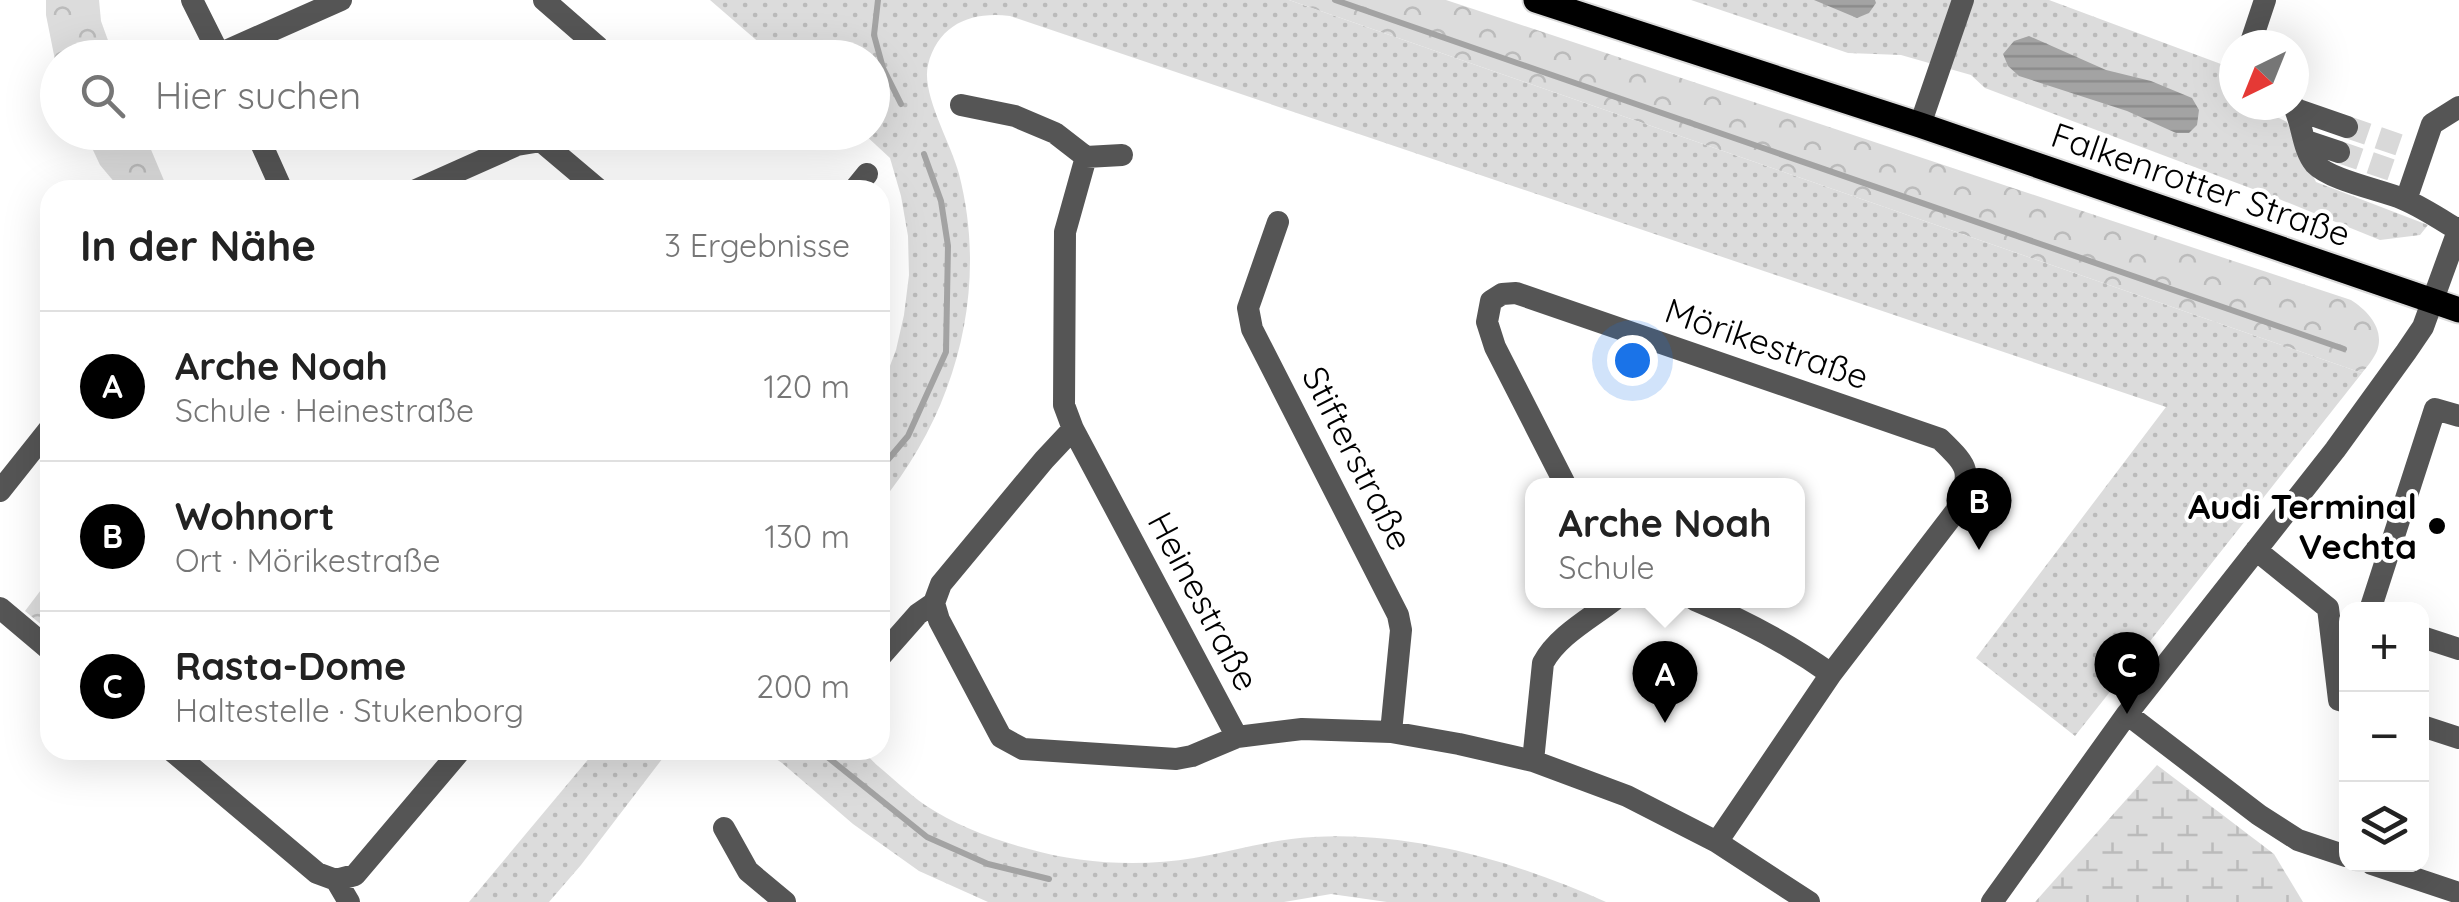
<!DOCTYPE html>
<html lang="de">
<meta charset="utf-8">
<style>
:root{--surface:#fff;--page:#f2f2f2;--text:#222;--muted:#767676;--line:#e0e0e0;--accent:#000}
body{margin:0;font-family:Quicksand,sans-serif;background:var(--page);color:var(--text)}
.controls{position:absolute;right:30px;bottom:30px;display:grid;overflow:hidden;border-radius:20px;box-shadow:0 10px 40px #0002}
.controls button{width:90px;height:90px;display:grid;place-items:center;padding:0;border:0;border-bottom:2px solid var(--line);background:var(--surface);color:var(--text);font:50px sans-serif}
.compass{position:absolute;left:2219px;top:30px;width:90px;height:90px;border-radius:50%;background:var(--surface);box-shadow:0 10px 40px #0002;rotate:223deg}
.you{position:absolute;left:1632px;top:360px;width:35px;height:35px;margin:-25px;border:8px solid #fff;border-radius:50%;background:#1a73e8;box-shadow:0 0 0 15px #1a73e833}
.badge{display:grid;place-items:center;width:65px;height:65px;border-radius:50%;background:var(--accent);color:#fff;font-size:32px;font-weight:700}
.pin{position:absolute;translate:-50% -82px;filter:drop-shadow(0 2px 5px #0008)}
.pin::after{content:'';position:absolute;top:52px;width:35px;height:30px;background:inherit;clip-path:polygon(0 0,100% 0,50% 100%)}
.popup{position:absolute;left:1525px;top:478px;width:280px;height:130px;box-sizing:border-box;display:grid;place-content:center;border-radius:20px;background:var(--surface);filter:drop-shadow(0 2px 8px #0005);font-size:32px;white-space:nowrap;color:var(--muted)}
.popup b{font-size:38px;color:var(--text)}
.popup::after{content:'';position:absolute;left:50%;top:100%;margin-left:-20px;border:20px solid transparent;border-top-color:var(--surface)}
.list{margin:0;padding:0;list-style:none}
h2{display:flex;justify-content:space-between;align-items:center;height:130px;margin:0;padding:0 40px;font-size:42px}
h2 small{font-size:32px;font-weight:400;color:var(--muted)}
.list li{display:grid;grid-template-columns:65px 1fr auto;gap:30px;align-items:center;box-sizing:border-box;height:150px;padding:0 40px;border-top:2px solid var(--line)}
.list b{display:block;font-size:38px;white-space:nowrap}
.list p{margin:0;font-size:32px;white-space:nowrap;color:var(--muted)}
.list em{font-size:32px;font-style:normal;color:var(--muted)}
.icon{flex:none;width:55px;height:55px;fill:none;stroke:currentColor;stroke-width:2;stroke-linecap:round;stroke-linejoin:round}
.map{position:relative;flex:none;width:2459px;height:902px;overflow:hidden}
.search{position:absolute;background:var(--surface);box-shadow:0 10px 40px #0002;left:40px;top:40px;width:850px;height:110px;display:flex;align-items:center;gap:25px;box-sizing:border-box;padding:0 35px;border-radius:55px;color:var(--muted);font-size:38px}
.panel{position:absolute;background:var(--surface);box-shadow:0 10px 40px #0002;left:40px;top:180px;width:850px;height:580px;border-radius:30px}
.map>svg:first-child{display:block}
.grass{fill:url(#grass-dots)}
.forest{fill:url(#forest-crowns)}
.wetland{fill:url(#wetland-marsh)}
.water{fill:url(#water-rules)}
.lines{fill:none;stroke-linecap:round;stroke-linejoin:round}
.stream{stroke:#a3a3a3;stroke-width:6}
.minor-tunnel{stroke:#d9d9d9;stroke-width:22;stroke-dasharray:22 11;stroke-linecap:butt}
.major-casing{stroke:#dbdbdb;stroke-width:29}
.minor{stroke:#555;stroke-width:22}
.major{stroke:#000;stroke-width:25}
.poi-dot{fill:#000;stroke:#fff;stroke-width:4}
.labels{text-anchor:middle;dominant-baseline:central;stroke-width:8;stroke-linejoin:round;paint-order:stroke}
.street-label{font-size:35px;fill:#000;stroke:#fff}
.poi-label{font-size:35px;font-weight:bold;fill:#000;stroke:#fff;text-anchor:end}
</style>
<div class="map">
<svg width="2459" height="902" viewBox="0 0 2459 902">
<defs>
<pattern id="grass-dots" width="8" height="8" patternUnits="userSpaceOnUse" patternTransform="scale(2.5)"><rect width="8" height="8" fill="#dcdcdc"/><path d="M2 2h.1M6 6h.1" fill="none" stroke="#bbb" stroke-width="1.8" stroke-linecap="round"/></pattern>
<pattern id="forest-crowns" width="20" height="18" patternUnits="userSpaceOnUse" patternTransform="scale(2.5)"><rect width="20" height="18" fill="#dcdcdc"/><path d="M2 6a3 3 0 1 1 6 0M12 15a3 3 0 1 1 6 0" fill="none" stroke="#bbb"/></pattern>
<pattern id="wetland-marsh" width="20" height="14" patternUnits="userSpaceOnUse" patternTransform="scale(2.5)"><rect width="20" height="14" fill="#dcdcdc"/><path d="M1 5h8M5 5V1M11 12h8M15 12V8" fill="none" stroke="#bbb"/></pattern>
<pattern id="water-rules" width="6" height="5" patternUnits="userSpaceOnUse" patternTransform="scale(2.5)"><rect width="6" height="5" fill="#a3a3a3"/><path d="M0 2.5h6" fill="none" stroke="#8b8b8b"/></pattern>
</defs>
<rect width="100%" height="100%" fill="#fff"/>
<!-- grass -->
<path class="grass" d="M710 0H1289L2362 373 2075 736 1976 658 2166 407 1010 16C972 11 938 24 928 65 921 94 951 143 959 174 989 290 956 412 880 504V392L896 350 904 315 909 275 908 236 901 196 890 158 863 133 872 132V58L776 57Z
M1691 0H2049L2229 67 2234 77V105H2253L2287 122 2316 182 2428 225 2420 235 2380 240 2274 197 1985 88 1971 75 1901 55 1848 53Z
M596 750H669L581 865 549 902H469Z
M763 750C779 750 851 747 861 751 867 754 873 762 878 766 894 779 908 793 925 805 955 825 994 840 1029 849 1081 864 1141 867 1194 858 1234 851 1273 839 1313 837 1413 831 1517 862 1606 902H1387L1331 894 1284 902H988L919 871 853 824 782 763Z"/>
<!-- forest -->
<path class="forest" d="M46 0H99L101 21 114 57 58 58 57 70 46 15Z
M1289 0H1446L2351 300C2368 311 2385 329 2377 351 2374 358 2367 367 2362 373Z
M85 133H144L168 190H121L100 165Z
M50 578V632L25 611Z"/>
<!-- wetland -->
<path class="wetland" d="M2157 765 2274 854 2303 902H2035Z"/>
<!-- water -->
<path class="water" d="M1814 0H1875L1876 3 1869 13 1857 18Z
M2029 36 2106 70 2151 81 2192 98 2199 110 2197 125 2189 133H2176L2127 111 2019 76 2008 66 2003 54 2014 41Z"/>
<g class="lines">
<!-- stream -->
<path class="stream" d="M878 0 874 35 883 68 901 104
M1335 0 2344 349
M880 469 908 436 946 352 948 246 941 201 924 154
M820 751 927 837 988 864 1049 879"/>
<!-- minor-tunnel -->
<path class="minor-tunnel" d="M2347 127 2405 147
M2339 152 2397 172"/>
<!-- major casing -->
<g class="major-casing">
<path id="major" d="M1536 0 1920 125 2459 310"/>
</g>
<!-- minor -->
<path class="minor" d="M192 0 221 58
M544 0 598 47 599 58
M2250 45 2265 0
M219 54 341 0
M961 105 1015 116 1055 133 1086 157
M2293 105C2303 123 2302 149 2315 164 2330 180 2381 190 2403 199 2422 207 2440 219 2458 230
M2295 109 2347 127
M1920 125 1963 0
M256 132 282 190
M2306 141 2339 152
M1086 157 1065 232 1064 405 1073 429 1237 737 1302 729 1391 732 1459 744 1533 761 1627 796 1717 842 1809 902
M1086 157 1122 155
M416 190 517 145 541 141 599 190
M854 190 867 174
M2406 200 2432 124 2459 107
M1278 222 1248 308 1252 329 1398 615 1401 630 1391 732
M1073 429 1044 460 941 584 934 603 939 620 1001 737 1023 749 1176 759 1192 756 1237 737
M1566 486 1495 347 1487 322 1491 301 1502 294 1516 293 1940 439C1971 469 1971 471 1956 511L1831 674 1717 842
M0 491 50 428
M2256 550 2328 608 2339 700 2346 702
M1695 600C1743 620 1789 644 1831 674
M0 608 50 650
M2370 610 2435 409 2459 416
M2422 637 2459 649
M880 657 918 614 934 603
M2127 714 2259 815 2298 840 2346 856
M2422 726 2459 738
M171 750 317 873 336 880 355 875 461 750
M1533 761 1543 663C1557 636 1591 618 1614 600
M724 828 748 871 785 902
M2372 864 2459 893
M336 880 349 902
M1992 902 2127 714 2335 450 2406 352 2423 327 2459 228"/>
<!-- major -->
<use href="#major" class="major"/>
</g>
<!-- markers -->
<circle class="poi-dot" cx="2437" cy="526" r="10"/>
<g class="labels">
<!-- street labels -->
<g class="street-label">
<text transform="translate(2201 184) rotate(19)">Falkenrotter Straße</text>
<text transform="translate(1767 343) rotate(19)">Mörikestraße</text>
<text transform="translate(1358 458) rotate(63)">Stifterstraße</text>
<text transform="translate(1204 601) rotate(62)">Heinestraße</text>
</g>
<!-- poi labels -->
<g class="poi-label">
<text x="2417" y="506">Audi Terminal<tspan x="2417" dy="40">Vechta</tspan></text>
</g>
</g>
</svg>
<div class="controls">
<button>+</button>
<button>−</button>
<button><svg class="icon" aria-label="layers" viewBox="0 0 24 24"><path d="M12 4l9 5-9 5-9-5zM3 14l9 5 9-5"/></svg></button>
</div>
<svg class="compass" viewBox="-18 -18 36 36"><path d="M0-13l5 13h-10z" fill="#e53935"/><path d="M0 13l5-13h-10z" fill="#767676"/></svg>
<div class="you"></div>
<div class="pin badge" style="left:1665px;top:723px">A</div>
<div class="popup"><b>Arche Noah</b>Schule</div>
<div class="pin badge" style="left:1979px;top:550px">B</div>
<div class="pin badge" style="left:2127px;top:714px">C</div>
<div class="search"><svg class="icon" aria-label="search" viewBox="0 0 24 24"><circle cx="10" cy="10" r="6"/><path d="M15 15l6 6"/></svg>Hier suchen</div>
<section class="panel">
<h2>In der Nähe<small>3 Ergebnisse</small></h2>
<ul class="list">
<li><span class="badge">A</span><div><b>Arche Noah</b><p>Schule · Heinestraße</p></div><em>120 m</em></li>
<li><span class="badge">B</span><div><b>Wohnort</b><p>Ort · Mörikestraße</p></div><em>130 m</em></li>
<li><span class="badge">C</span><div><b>Rasta-Dome</b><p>Haltestelle · Stukenborg</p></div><em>200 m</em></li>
</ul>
</section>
</div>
